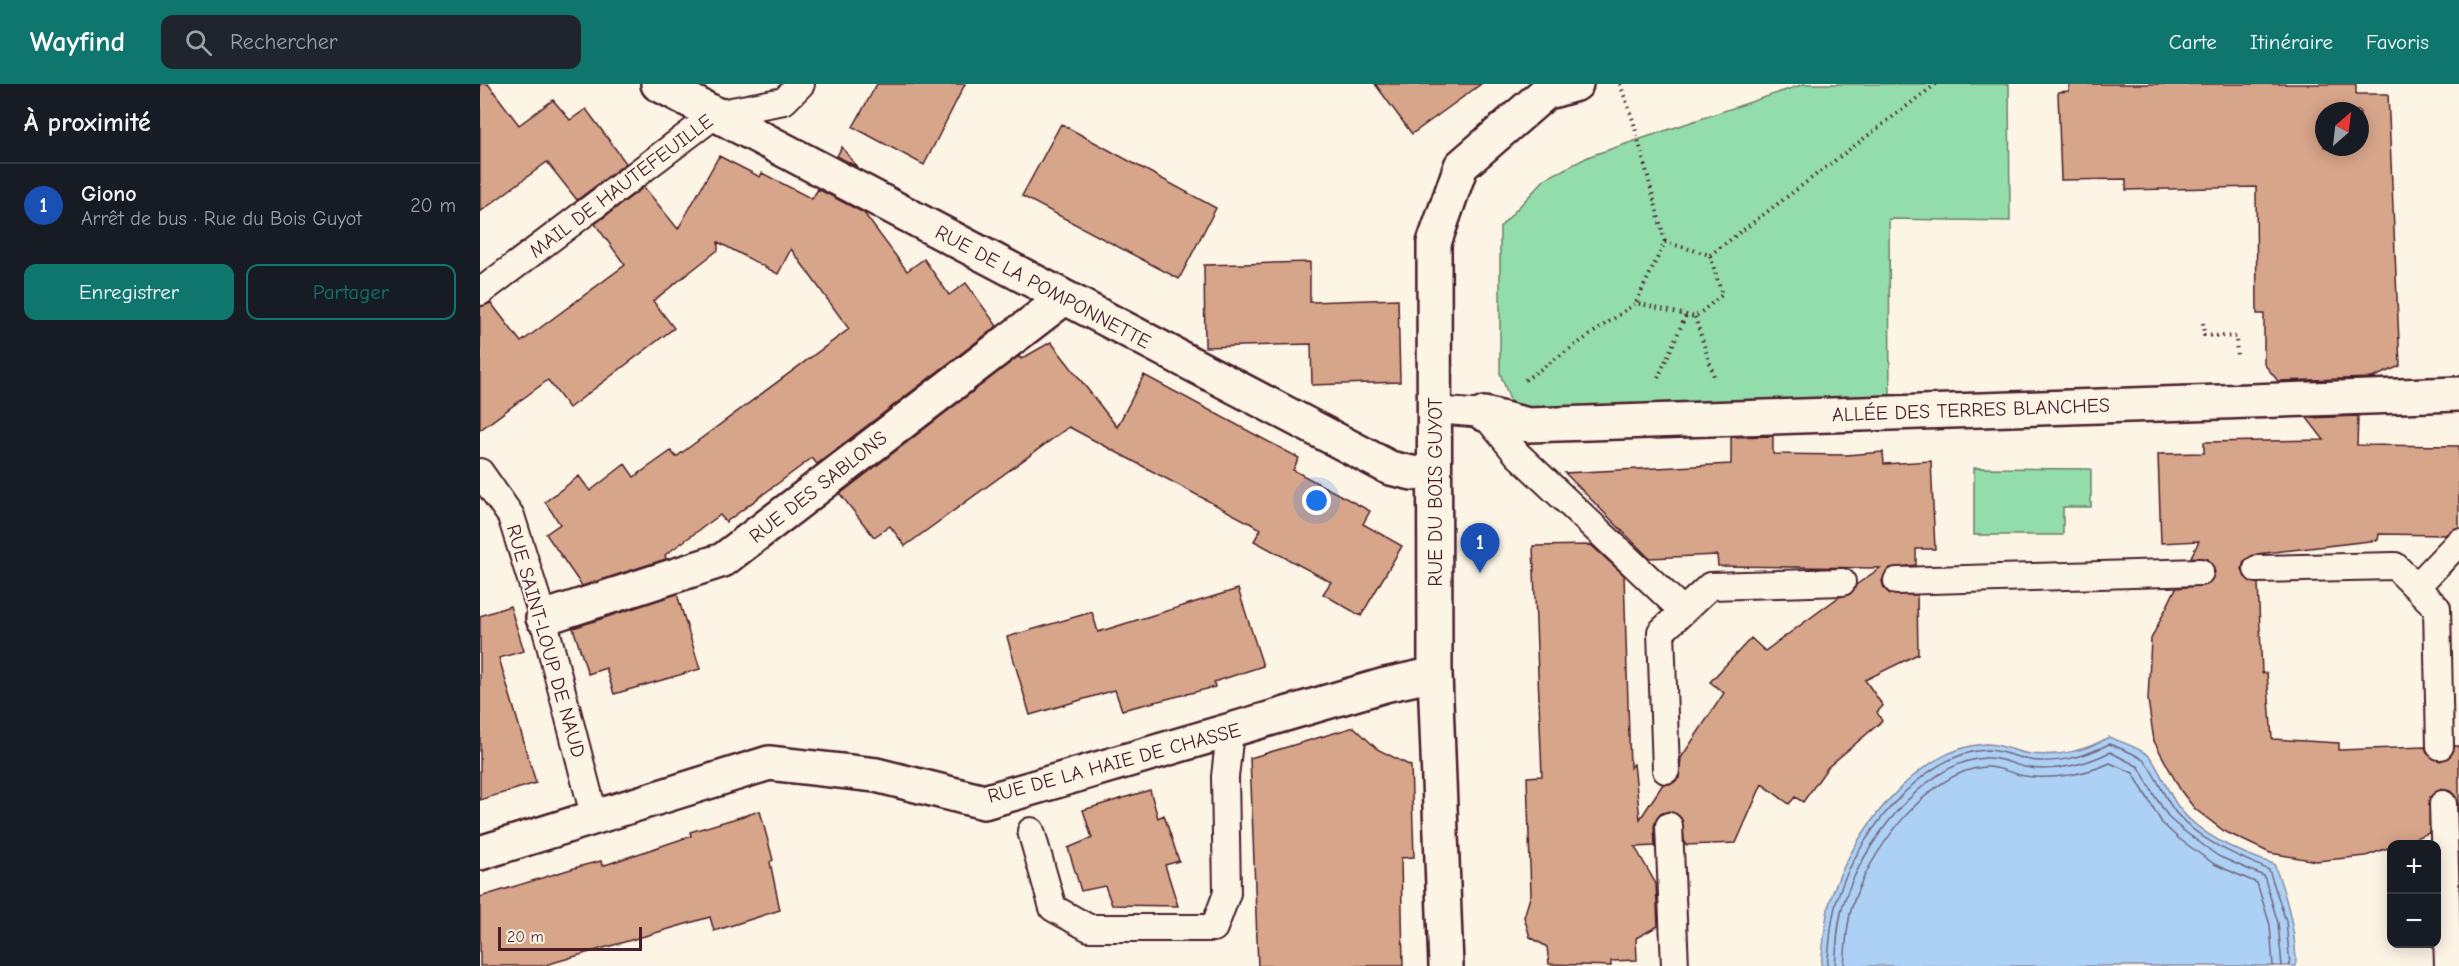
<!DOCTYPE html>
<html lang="fr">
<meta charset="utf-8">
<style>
:root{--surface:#171b24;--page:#20242c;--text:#f1f3f6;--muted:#9ea1a6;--line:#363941;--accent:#0f766e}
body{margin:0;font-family:"Comic Neue",sans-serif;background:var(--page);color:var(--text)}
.controls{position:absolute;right:18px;bottom:18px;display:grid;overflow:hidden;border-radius:12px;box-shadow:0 3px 15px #0003}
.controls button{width:54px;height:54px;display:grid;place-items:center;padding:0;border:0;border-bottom:2px solid var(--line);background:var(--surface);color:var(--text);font:30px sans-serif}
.compass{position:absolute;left:1835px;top:18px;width:54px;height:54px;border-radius:50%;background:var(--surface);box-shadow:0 3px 15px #0003;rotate:28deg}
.scale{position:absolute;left:18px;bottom:15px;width:144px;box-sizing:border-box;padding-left:6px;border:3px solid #4a1f2b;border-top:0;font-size:16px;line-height:21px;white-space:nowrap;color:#4a1f2b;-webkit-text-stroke:4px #fcf5e5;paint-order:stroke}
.you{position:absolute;left:837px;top:417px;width:21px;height:21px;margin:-15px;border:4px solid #fff;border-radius:50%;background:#1a73e8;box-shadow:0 0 0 9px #1a73e833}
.badge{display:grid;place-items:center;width:39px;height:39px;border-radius:50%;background:var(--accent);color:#fff;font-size:20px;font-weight:700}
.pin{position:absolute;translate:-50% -50px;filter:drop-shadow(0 2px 3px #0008)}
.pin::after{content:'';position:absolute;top:32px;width:21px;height:18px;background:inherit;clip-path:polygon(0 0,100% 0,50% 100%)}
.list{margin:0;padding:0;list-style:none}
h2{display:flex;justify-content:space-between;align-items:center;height:78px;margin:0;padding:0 24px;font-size:26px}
h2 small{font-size:20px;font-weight:400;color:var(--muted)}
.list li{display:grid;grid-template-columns:39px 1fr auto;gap:18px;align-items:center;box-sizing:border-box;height:84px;padding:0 24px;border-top:2px solid var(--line)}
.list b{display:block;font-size:22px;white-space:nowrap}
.list p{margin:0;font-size:20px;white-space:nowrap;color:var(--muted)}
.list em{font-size:20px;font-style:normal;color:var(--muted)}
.actions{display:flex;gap:12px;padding:18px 24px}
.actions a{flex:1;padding:14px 0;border:2px solid var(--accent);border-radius:12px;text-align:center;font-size:21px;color:var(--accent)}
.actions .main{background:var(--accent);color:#fff}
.icon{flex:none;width:33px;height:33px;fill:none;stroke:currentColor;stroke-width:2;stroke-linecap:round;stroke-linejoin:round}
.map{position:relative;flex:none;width:1979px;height:882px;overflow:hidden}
header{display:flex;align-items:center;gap:36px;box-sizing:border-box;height:84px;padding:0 30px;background:var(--accent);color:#fff}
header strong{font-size:28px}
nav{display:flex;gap:33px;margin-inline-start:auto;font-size:21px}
.search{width:420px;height:54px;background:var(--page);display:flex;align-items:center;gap:15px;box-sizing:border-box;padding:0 21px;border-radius:12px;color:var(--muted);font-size:22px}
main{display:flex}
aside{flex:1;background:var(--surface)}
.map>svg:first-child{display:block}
.green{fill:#93dcab;stroke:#6e7e6b;stroke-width:1.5}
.water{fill:#add1f5;stroke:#858aa4;stroke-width:1.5}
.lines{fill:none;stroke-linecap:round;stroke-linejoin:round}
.shore{stroke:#72667c;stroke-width:1.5}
.building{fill:#d7a58a;stroke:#4a1f2b;stroke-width:1.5;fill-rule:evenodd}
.lane-casing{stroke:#4a1f2b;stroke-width:30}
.street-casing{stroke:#4a1f2b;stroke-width:38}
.path{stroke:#4a1f2b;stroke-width:4;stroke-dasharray:1.5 4.5;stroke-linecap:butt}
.lane{stroke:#fcf5e5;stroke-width:26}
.street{stroke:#fcf5e5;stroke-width:33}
.labels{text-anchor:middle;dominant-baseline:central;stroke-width:4.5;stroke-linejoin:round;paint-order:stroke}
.street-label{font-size:20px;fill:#4a1f2b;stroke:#fcf5e5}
</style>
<header>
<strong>Wayfind</strong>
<div class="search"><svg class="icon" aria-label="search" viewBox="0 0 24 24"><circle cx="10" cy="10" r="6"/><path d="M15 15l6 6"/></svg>Rechercher</div>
<nav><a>Carte</a><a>Itinéraire</a><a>Favoris</a></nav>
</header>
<main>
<aside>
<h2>À proximité<small></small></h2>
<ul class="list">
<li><span class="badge" style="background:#1a4fb4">1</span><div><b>Giono</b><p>Arrêt de bus · Rue du Bois Guyot</p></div><em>20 m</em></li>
</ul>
<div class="actions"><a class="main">Enregistrer</a><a>Partager</a></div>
</aside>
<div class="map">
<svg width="1979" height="882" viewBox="0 0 1979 882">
<rect width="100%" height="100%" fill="#fcf5e5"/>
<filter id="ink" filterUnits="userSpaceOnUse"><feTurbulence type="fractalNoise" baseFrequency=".0167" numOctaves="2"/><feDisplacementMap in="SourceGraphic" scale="12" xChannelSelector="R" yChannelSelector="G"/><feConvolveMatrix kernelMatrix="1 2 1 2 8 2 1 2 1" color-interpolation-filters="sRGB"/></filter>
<g filter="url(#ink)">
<!-- green -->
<path class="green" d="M1324 0H1529L1530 137 1409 135 1410 323 1033 324 1020 289V143L1065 95 1110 72Z
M1494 384 1611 385V423H1583V451H1494Z"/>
<!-- water -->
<path class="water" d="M1629 653C1640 658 1662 664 1670 673 1681 687 1688 710 1700 725 1722 753 1760 769 1794 780 1807 813 1816 846 1816 882H1341C1344 859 1344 836 1351 814 1370 754 1435 663 1506 660 1522 660 1535 668 1550 670 1577 673 1606 667 1629 653Z"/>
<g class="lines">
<!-- shore -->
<path class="shore" d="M1347 882C1350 861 1350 840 1356 819 1372 760 1439 669 1506 666 1520 666 1532 672 1545 675 1572 682 1606 672 1629 660 1640 664 1654 669 1663 676 1673 683 1686 719 1698 731 1723 759 1756 771 1789 786L1806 837 1810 882
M1355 882C1357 861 1357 839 1364 818 1381 764 1442 678 1505 674 1520 673 1531 680 1545 683 1571 689 1607 680 1630 668L1659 683 1674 711 1690 735 1704 747 1738 772 1784 792 1798 839 1802 882
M1364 882C1366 862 1366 842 1372 823 1386 773 1448 686 1505 683 1520 682 1531 690 1545 692 1571 696 1607 690 1630 679L1653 689 1682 739 1698 754 1734 780 1777 799 1790 841 1793 882"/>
</g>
<!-- building -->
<path class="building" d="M0 0H8L39 41 73 16 90 36 106 25 146 79 97 116 67 78 0 128Z
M397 0H485L444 81 373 43Z
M895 0H1001L932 50Z
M1589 0H1876V10H1908L1920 282 1892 294 1798 297 1784 280V230H1777L1776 103 1646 106V95L1581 96 1578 8 1589 7ZM1844 27H1880V63H1844Z
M581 40 736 124 699 195 542 112Z
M362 63 377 83 357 72Z
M239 72 280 93 282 89 332 115 338 105 384 129 427 187 444 175 469 211 486 199 517 242 337 380 332 374 246 438 240 431 185 471 186 475 102 502 66 450 80 440 65 418 99 392 110 407 145 380 154 393 191 367 196 373 369 245 311 165 298 190 238 158V166L173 217 194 244 89 324 68 296 0 346V223L11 219 41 258 145 181 115 140 164 103 198 145Z
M830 178V218L918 215 920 298 832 301 831 260 725 263 724 181Z
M571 258 637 343 664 291 819 374 813 386 890 427 883 440 922 462 881 532 843 510 851 498 774 457 781 445 589 343 425 462 410 442 394 453 360 410 539 272 541 275Z
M1878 332 1877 361 1979 362V443L1965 451 1899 450 1898 456 1777 470 1764 477 1762 485 1765 493 1778 500 1782 589H1787L1792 655 1859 659V666L1945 663 1948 670 1960 677 1968 674 1975 662H1979V738L1976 713 1970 707 1962 705 1950 713 1949 749 1886 772 1836 777 1790 769 1744 747 1715 725 1701 707 1674 657 1668 616 1671 555 1696 504 1727 501 1735 488 1728 475 1711 473 1719 457 1681 459 1678 370 1724 369V358L1844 356 1827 334Z
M1293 352V370L1366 371 1403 368 1404 380 1451 377 1455 465H1436V481L1410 484 1402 497 1404 504 1410 510 1437 511 1438 570 1385 596 1403 622 1397 628 1402 637 1348 683 1323 718 1315 713 1309 720 1282 700 1256 759 1205 761 1201 734 1189 727 1180 730 1174 742 1175 762 1155 763 1176 800 1178 842 1156 854 1157 876 1131 877V882L1069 880 1067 863 1050 853 1044 833 1051 810 1047 693 1062 692 1053 462 1111 461 1144 491 1150 684 1154 680 1160 735 1183 700 1193 699 1199 694 1201 674 1244 609 1230 598 1271 554 1285 567 1359 513 1370 510 1376 501 1400 484 1238 482 1237 471 1169 474 1085 389 1251 380V353Z
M758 505 783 582 734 598 735 603 642 626 635 606 550 631 527 553 612 528 618 548Z
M197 510 220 585 134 610 126 584 108 590 93 544Z
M30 522 44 567 19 574 56 699 0 716V532Z
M874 643 897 665 931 682 934 773 921 774 923 882H778L770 674Z
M670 706 678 734 684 731 699 777 685 781 698 822 632 821 625 802 601 807 588 764 612 754 603 726Z
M280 727 293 776 290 778 300 826 234 847 230 833 62 882H0V813L101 782 121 777 122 782 211 752 210 748Z"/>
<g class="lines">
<!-- lane casing -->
<g class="lane-casing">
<path id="lane" d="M0 208 236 30 304 17 321 0
M955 326 1004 330 1037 370 1203 527
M0 388 31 432 63 534 115 735
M1777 485 1915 482 1957 524 1960 662
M1417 497 1720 488
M1936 503 1979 458
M1186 686 1181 548 1230 502 1362 498
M1963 720 1968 882
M1189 742 1195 882
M551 747 573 824 609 844H734L747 809 745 693 750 648"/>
</g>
<!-- street casing -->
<g class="street-casing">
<path id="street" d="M178 0 910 384 932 389 953 390
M1004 330 1048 341 1979 310
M63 534 243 476 583 215
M0 769 289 679 396 691 504 718 905 601 955 590
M966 882 955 590 954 159 981 82 1065 9 1096 0"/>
</g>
<!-- path -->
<path class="path" d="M1140 0 1153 36 1185 158
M1230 171 1456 0
M1215 233 1234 292
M1723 239 1724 251 1756 253 1757 274
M1178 294 1206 231
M1045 296 1156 219 1215 233 1242 211 1230 171 1185 158 1156 219"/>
<!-- lane -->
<use href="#lane" class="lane"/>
<!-- street -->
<use href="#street" class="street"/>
</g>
</g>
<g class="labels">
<!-- street labels -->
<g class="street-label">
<text transform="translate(141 102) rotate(-37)">MAIL DE HAUTEFEUILLE</text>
<text transform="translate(563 203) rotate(28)">RUE DE LA POMPONNETTE</text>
<text transform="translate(1491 326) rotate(-2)">ALLÉE DES TERRES BLANCHES</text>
<text transform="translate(338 403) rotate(-38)">RUE DES SABLONS</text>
<text transform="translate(955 408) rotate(-90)">RUE DU BOIS GUYOT</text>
<text transform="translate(66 557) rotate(74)">RUE SAINT-LOUP DE NAUD</text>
<text transform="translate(634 679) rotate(-15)">RUE DE LA HAIE DE CHASSE</text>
</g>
</g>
</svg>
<div class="controls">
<button>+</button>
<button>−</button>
</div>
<svg class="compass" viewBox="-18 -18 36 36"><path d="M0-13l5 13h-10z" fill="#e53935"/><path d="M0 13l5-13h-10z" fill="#9ea1a6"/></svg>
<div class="scale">20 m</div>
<div class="you"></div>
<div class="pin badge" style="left:1000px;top:489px;background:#1a4fb4">1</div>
</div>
</main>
